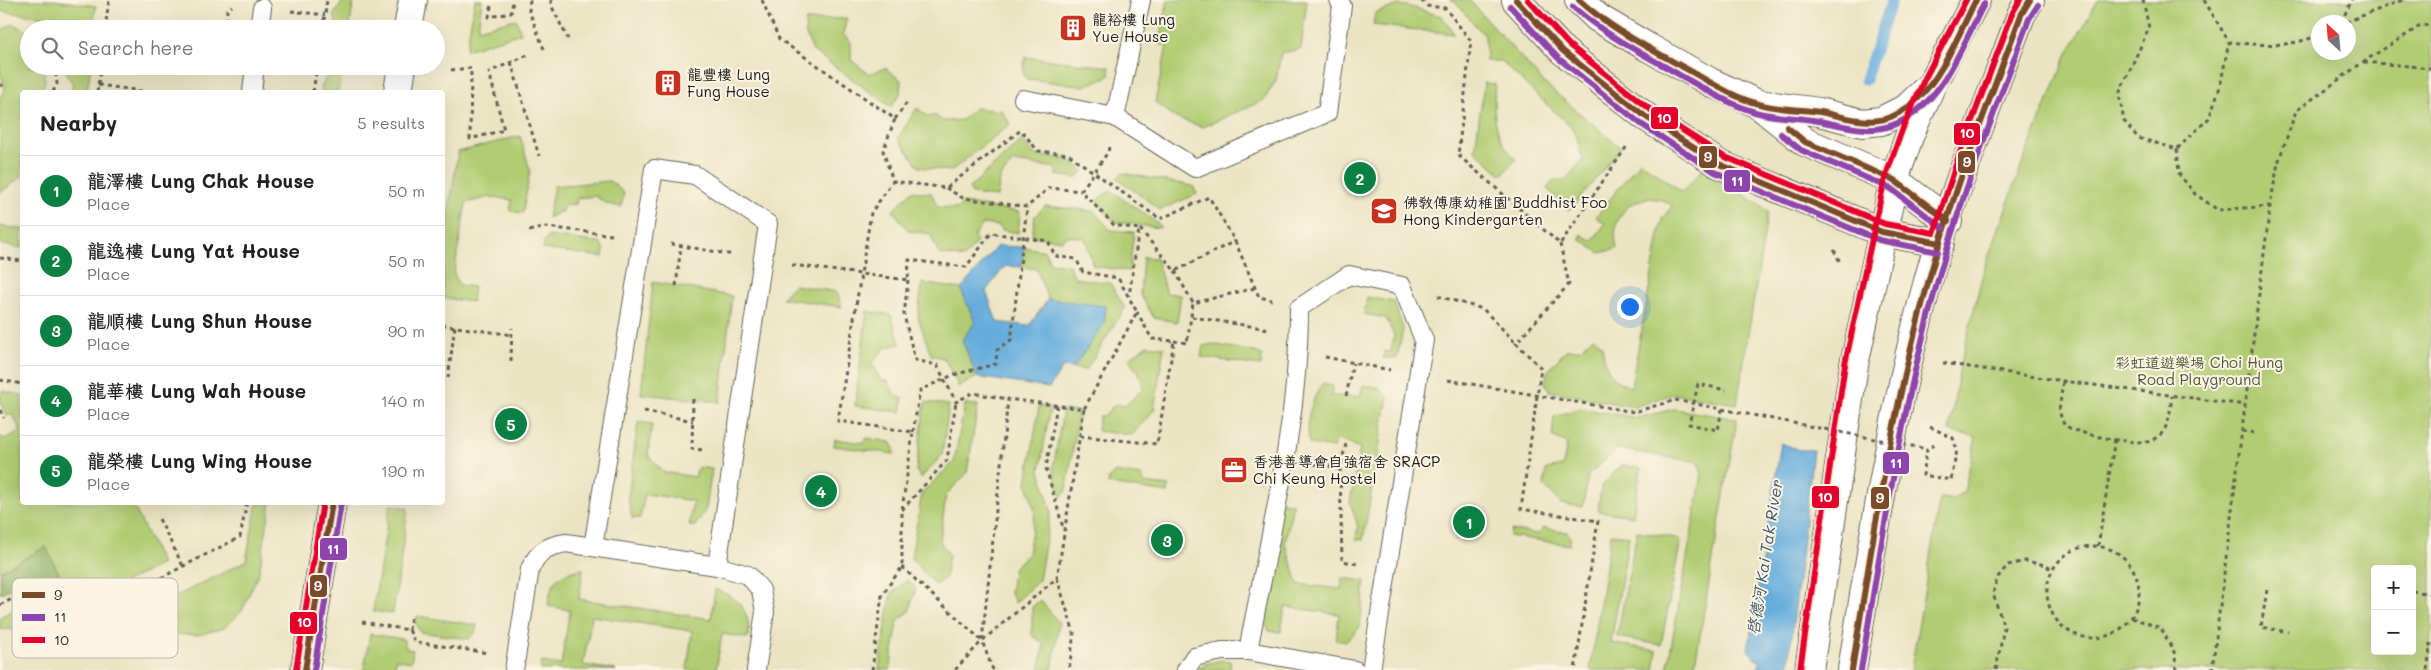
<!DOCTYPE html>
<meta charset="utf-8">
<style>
:root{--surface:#fff;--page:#f6f6f6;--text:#202124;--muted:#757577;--line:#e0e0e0;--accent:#0b8043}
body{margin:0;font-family:Mali,"LXGW WenKai TC",sans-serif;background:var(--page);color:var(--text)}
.controls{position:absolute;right:15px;bottom:15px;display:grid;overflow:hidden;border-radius:5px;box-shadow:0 5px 20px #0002}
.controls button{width:45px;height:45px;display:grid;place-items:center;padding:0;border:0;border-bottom:1px solid var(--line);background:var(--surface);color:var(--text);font:25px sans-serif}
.compass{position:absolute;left:2311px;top:15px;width:45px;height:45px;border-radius:50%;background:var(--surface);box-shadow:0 5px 20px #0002;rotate:334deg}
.you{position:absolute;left:1629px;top:306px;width:18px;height:18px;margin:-12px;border:4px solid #fff;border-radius:50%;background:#1a73e8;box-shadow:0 0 0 8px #1a73e833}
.badge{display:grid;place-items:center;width:32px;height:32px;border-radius:50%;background:var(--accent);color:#fff;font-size:16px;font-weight:700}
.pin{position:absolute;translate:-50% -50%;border:2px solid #fff;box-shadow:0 1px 5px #0006}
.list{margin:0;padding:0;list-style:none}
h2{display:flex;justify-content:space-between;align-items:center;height:65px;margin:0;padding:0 20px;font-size:21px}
h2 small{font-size:16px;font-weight:400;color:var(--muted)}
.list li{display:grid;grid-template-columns:32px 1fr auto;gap:15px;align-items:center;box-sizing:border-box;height:70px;padding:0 20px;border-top:1px solid var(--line)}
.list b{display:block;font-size:19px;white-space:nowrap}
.list p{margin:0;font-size:16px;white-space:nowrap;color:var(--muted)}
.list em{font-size:16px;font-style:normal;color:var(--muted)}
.icon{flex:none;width:28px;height:28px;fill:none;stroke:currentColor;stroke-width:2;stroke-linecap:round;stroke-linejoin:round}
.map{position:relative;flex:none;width:2431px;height:670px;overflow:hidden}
.search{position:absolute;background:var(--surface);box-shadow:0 5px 20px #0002;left:20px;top:20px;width:425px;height:55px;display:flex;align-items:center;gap:12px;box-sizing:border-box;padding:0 18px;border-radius:28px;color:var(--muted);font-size:19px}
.panel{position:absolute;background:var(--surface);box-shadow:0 5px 20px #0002;left:20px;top:90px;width:425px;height:415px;border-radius:5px}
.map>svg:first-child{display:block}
.green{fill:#b1cc72;stroke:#667447;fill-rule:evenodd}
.forest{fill:#8cb064;stroke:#546640}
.water{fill:#66addd;stroke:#41647c}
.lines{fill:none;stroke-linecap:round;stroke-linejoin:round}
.stream{stroke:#66addd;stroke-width:11}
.service-casing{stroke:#646256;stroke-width:20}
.secondary-casing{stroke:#646256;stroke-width:30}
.primary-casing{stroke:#646256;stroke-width:30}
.path{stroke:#646256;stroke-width:3;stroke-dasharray:4 4;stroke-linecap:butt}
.service{stroke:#fff;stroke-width:18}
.secondary{stroke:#fff;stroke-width:28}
.primary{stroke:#fff;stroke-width:28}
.path-bridge{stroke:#646256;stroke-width:3;stroke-dasharray:4 4;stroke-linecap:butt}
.bus-1-casing{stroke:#fcf5e5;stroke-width:10}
.bus-2-casing{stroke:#fcf5e5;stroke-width:10}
.bus-3-casing{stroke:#fcf5e5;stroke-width:10}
.bus-1{stroke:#7a4b2a;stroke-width:6}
.bus-2{stroke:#8e44ad;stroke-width:6}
.bus-3{stroke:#e4002b;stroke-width:6}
.labels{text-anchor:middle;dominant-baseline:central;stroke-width:4;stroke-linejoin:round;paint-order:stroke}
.poi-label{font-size:15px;fill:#1c1c1c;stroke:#fcf5e5;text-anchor:start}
.park-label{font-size:15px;fill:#505a3a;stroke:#fcf5e5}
.water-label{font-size:16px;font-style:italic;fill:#3a5669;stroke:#fcf5e5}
.key{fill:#fcf5e5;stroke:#b9b4a9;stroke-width:1}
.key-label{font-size:14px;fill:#1c1c1c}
.line-badge{stroke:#fcf5e5;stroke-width:2}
.badge-label{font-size:14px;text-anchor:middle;font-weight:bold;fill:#fff}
</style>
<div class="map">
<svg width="2431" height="670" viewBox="0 0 2431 670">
<rect width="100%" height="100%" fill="#fcf5e5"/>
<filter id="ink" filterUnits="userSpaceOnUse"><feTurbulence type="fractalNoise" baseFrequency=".02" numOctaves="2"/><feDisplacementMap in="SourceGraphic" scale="10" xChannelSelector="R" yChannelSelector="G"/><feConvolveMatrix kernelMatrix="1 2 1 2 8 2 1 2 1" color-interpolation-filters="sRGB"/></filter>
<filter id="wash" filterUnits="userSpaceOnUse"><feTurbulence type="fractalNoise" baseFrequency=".0096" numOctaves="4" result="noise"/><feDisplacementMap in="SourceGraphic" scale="20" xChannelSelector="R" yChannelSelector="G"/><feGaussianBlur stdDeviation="1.12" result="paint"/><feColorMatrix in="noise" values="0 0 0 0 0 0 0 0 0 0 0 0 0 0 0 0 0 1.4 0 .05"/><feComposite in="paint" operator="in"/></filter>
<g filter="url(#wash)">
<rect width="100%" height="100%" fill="#ebe4c3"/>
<!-- green -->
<path class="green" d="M0 0H53L96 6 93 24 0 11Z
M344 0H354L349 29H338L334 14Z
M475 0H482L478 29 516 19 521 33 466 50Z
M1168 0H1307L1301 49 1281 53 1276 80 1264 100 1203 127 1176 118 1155 102 1167 46 1159 44Z
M1450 0H1469L1545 84 1621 148 1570 210 1547 189 1554 180H1565L1583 160 1575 131 1501 61H1486L1485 36 1454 1Z
M2098 0H2431V670H1911L1940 498 1952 499 1964 492 1976 437 1949 431 1960 366 1984 269 2024 159 2066 57ZM2348 22V52H2318V22ZM2375 569H2412V651H2375Z
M1399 5C1414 6 1426 13 1442 16L1454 34 1373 25 1375 13Z
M847 18 843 34 851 42V60L869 74 885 68 901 80 900 94 891 107 813 51 806 35 805 21Z
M13 24 29 32V66H44L45 82 40 92H22V176L0 193V98L5 88 0 71V31Z
M1025 57 1110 67 1109 76 1084 86 1027 79 1023 73Z
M67 66H91L87 92H71L73 84 67 76Z
M332 66H343L338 92H322L321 88Z
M1484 83 1495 84C1493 111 1493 140 1516 159L1502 175 1475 150Z
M917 108 929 117 935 115 942 121 962 120 975 108 1002 111 1010 124 951 171 919 167 898 138Z
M520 136 530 170 523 213 510 211 512 200 490 197 466 203 454 273 459 285 474 287 472 302 443 298V247L458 152Z
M1022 140 1035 155 1067 159 1084 171 1077 178 1056 175V168L1013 162 1000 178 997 197 972 194 969 188Z
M1640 161 1682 192 1704 168 1768 211 1737 404 1673 394 1634 407 1550 391 1545 384 1547 372 1566 350 1581 349 1593 337 1602 345C1604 365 1610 382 1631 387L1662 219 1672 206C1655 192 1630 198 1619 218 1614 228 1615 239 1617 249L1599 253 1580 239 1581 234 1592 241 1605 224 1596 217Z
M1123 173 1193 186 1197 194 1160 210 1117 178Z
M610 181 624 193 621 207 607 204 595 196 577 198 576 204 563 206 562 211 548 218 554 186Z
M1110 190 1160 225V228L1115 222 1096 201Z
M912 191 931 193 938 207 958 209 963 203 1020 212 1018 233 1002 230 999 226 983 224 974 236 977 242 964 258 939 254 930 234 909 231 893 211Z
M1045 206 1094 211 1110 230 1134 232 1129 271 1093 266 1085 238 1068 236 1062 240 1032 236 1035 216Z
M0 226 22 229V248L0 244Z
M549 236 600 243 604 249 603 257 543 249 544 241Z
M1024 247 1045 251 1050 263 1069 265 1075 278 1110 283 1125 308 1086 370 1073 368 1104 324 1106 307 1048 299 1036 269 1021 267Z
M1143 257 1156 258 1166 293 1181 295 1177 322 1154 318 1140 294Z
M653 282 732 296 720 402 641 394Z
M922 283 961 289 975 322 974 369 977 377 959 387 944 358 931 355 918 317Z
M794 285 837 292 842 307 782 298Z
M1367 297 1394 302 1403 329 1397 358H1383L1384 351 1391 352 1394 335 1386 318 1364 314Z
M867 311 891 315 900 344 885 348 872 363 881 381H888L895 396 903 398 901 412 855 406Z
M1212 344 1255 352 1262 355 1261 366 1201 357 1203 346Z
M1147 345 1164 347 1154 410 1132 435 1097 431 1099 416H1104L1115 404 1125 406 1143 388 1138 370 1135 369 1129 358Z
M1323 383 1333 385 1331 396H1360L1363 385 1378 387 1388 396 1363 540 1356 539 1358 527 1350 502 1360 448 1336 439 1334 448 1309 444C1305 422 1310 401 1323 383Z
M2 391 22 395V502L132 503 162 564 76 607 46 548 0 571V436L4 439 21 431 12 414 7 416 0 402Z
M925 402 949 405 942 455 921 478 916 471Z
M965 404 978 405 967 473 946 495 940 541 949 555 945 578 935 585 911 558 922 493 954 462Z
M1039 406 1050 407 1040 470 1051 511 1039 580 1015 603 1010 592 1014 567 1028 554 1035 512 1027 483Z
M1580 408 1637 418 1674 409 1737 419 1694 670H1667L1702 474 1698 462 1617 449 1588 475 1583 507 1561 504 1544 486 1546 469 1563 466 1567 443 1552 436 1554 417Z
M1063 410 1079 412 1066 492 1061 497 1053 469Z
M638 422 652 424 648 455 663 472 695 477 698 467 712 469 706 509 695 526H689L693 501 645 494 640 518H632L628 498Z
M867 438 890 442 894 448V454L834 446 835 439 863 443Z
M1622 465 1641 468 1633 516 1598 511 1601 487Z
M1115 472 1142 476 1144 483 1169 486 1168 493 1108 484 1109 478Z
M1279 501 1293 504 1285 543 1298 584 1341 589 1342 578 1365 581 1360 627 1346 642 1336 640 1339 614 1285 607 1281 632 1269 631 1261 612Z
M257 503H271L259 572 242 611 224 628 198 635 69 631 70 626 115 627 246 561Z
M390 505 408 508 393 614 373 611Z
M1544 528 1567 532 1570 538V545L1510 536 1511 530 1538 534Z
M1637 531 1681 539 1661 645 1617 637Z
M1611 534 1629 536 1611 643 1657 651 1654 670H1590Z
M583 569 579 599 711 619 715 589C738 597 752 612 748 638L722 634 716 670H687L692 631 592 616 583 665 616 670H541V662L561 665 570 610 548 606C551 580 558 573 583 569Z
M908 580 916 588 909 612 898 620 890 670H879L891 594Z
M1040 600 1059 623 1052 670H1039L1044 644 1032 635V607Z
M13 610 20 625H32L46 618 50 626H55V631L0 629V617Z
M417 616 477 625 475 633 469 639 420 632 416 624Z
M370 634 403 639 407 649 413 650 411 662 396 659 394 670H364Z
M1222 660 1231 661 1230 670H1198L1205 664Z"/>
<!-- forest -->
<path class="forest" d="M46 547 69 594 59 599 52 586 30 597 23 582 0 594V571Z"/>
<!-- water -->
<path class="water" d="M997 246 1024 247 1021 267 1005 266 986 291 997 322 1029 326 1048 299 1106 306 1104 324 1073 368 1063 367 1049 388 977 377 962 340 975 322 961 289Z
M1781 443 1799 450H1813L1788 670H1758L1760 663 1748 650Z"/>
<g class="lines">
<!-- stream -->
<path class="stream" d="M1865 80 1892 0"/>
</g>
</g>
<g filter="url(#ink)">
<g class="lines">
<!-- service casing -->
<g class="service-casing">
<path id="service" d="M259 29 262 8
M252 92 255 66
M1023 99 1115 117 1195 168 1327 113 1342 6 1339 0
M1115 117 1141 0
M593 547 654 169 695 175 768 224 717 566
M1248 651C1269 538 1299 423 1299 308L1349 275 1402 286 1424 340 1371 670
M514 670 530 569C538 551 547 546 566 543L717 566 748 575 761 590 765 612 756 670
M1186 670 1194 657 1222 651H1248L1355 670"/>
</g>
<!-- secondary casing -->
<g class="secondary-casing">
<path id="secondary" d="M1516 0 1563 51 1646 117 1719 164 1882 232 1940 243
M1579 0 1598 18 1649 48 1712 83 1758 104 1805 142 1894 180 1948 221
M408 29 413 0
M398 92 402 66
M1758 104 1819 112 1862 123 1881 121 1907 108 1932 84
M305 670 332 502"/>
</g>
<!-- primary casing -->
<g class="primary-casing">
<path id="primary" d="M1809 670 1854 365 1894 180 1910 134 1932 84 1976 0
M1852 670C1875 526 1897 383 1939 243 1963 166 1993 91 2021 15L2030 0"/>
</g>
<!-- path -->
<path class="path" d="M530 0 529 11 544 49
M551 0V5L568 39
M762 0 779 39 895 119 883 151 893 181 946 188 1021 130 1038 151 1068 154 1160 219 1209 197 1235 241 1259 297 1272 300
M1421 0 1427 6 1445 8 1471 41 1458 155 1560 244 1627 146
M2143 0 2149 28 2119 94 2124 121 2138 138 2177 149 2209 118 2220 87 2229 42
M2204 0 2229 42C2260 45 2290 48 2318 35
M491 6 489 17 511 13 513 0
M291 11 325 15
M2341 22 2352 0
M2346 22 2403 0
M105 29 109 0
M226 29 227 10 232 6
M323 29 327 0
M511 62 539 156
M2364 62 2431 68
M451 70 471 68 470 139 504 130 489 72 530 54
M0 84 5 88
M98 85 149 92
M53 92 57 84 55 66
M97 92 101 66
M313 92 317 66
M895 119 908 101
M1109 147 1108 152 1081 191 1114 225 1139 229 1129 296
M2177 149 2179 174 2195 194 2218 210 2270 206 2278 163 2296 111 2363 62 2422 25 2431 26
M946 188 963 198 1027 207 1049 188 1081 191
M1140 229 1175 271 1235 241
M529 231 546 227 613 235
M671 244 734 255
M1560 244 1569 284 1516 343 1541 368 1521 509 1598 521 1575 670
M1834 250 1840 262
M0 258 22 261
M792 265 861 274 871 213 893 181
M1175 271 1193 303 1255 288
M908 280 904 315 915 360 937 365 956 402 972 393 1008 399
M676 286 681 246
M1438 296 1483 309 1516 343
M1192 317 1269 329
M442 325 513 335
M1174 341 1187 343 1193 303
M1325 357 1390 370
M511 361 512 328
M1943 363 2063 381 2245 405
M448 378 455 326
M0 380 22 384
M1448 380 1634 412 1675 400
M2063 382 2059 411 2064 425C2080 435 2126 443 2146 442 2151 442 2159 436 2162 433 2170 423 2170 409 2172 396
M1346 396 1353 363
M693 399 692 449 706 450
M1057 405 1046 468 1064 531
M1722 409 1718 430 1689 424 1698 384 1726 390
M0 410 4 418
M644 411 693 421
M1930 427 1953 438 1957 450 1951 480 1923 475 1927 449 1938 443
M2242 431 2255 433
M913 432 920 390 953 375 996 364 997 350 1011 340 1027 207
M1080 436 1157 444 1174 341 1152 339 1137 312
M1313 464 1340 468 1346 444
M1340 468 1342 561 1358 564
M902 510 947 460 956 402
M159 519 183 566
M2047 592a46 46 0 1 1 92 0a46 46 0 1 1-92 0Z
M2098 546 2115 438
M902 567 982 641 993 670
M1057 578 1074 633 1069 670
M2267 590 2261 627 2288 632
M2412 591 2431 594
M0 605 18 596 29 616 51 605 62 624 72 617 87 616 240 537 247 502
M2132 618 2161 628 2175 654 2176 670
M362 622 409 630 415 642 488 653
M409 630 411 615
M983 640 1057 578 1084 409
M60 645 62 624
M872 670 882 595 902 567V510L913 432 838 421 861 274 908 280 909 260 966 267 991 233 1048 241 1055 256 1076 259 1083 272 1118 278 1137 312 1084 409 1008 399 982 641 955 670
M1996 670 2004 627 1993 594 1997 578 2008 565 2025 561 2041 564 2052 569
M2212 670 2270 206
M2427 670 2431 643"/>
<!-- service -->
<use href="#service" class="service"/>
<!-- secondary -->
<use href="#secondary" class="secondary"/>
<!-- primary -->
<use href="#primary" class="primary"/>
<!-- path-bridge -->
<path class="path-bridge" d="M1675 400 1927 449"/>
<!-- bus-1 casing -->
<g class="bus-1-casing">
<path id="bus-1" d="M1516 0 1563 51 1646 117 1719 164 1882 232 1940 243
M1579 0C1610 28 1645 46 1681 66 1706 79 1731 97 1759 104 1779 110 1800 109 1820 112 1846 117 1872 128 1897 114 1939 91 1955 40 1976 0
M1787 127 1805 142 1894 180 1948 221
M305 670 332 502
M1852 670C1872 544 1891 417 1925 294 1950 199 1987 107 2021 15L2030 0"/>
</g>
<!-- bus-2 casing -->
<g class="bus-2-casing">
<path id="bus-2" d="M1510 6 1558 58 1641 124 1715 172 1879 240 1938 252
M1573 7C1605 35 1641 53 1678 74 1703 88 1728 104 1755 112 1776 118 1798 117 1819 121 1846 126 1873 136 1900 122 1944 100 1962 45 1984 4
M1781 134 1801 150 1890 188 1943 228
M314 670 341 503
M1861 670C1881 545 1900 420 1933 298 1958 203 1995 111 2029 19L2038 5"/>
</g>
<!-- bus-3 casing -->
<g class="bus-3-casing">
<path id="bus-3" d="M1528 0 1569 45 1651 110 1723 156 1885 224 1934 233 1959 155 2013 12 2020 0
M296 669 323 502
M1800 669 1845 364 1885 178 1902 130 1924 80 1966 0"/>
</g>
<!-- bus-1 -->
<use href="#bus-1" class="bus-1"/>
<!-- bus-2 -->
<use href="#bus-2" class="bus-2"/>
<!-- bus-3 -->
<use href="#bus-3" class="bus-3"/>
</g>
</g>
<!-- icons -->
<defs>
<g id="building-square" transform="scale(1.4375)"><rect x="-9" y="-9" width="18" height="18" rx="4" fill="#c8321e" stroke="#fcf5e5"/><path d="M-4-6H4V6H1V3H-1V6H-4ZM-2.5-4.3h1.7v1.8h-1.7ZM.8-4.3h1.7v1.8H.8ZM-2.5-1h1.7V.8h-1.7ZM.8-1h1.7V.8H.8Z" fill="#fff"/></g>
<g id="school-square" transform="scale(1.4375)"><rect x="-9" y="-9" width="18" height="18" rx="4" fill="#c8321e" stroke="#fcf5e5"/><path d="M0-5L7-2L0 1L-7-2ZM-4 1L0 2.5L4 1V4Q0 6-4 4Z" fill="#fff"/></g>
<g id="office-square" transform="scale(1.4375)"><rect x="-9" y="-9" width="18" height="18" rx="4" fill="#c8321e" stroke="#fcf5e5"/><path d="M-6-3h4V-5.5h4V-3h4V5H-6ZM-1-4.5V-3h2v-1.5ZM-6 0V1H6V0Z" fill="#fff"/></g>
</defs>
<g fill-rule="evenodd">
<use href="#building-square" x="1073" y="28"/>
<use href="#building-square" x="668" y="83"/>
<use href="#school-square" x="1384" y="211"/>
<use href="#office-square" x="1234" y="470"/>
</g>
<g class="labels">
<!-- poi labels -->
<g class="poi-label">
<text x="1092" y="19">龍裕樓 Lung<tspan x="1092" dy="17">Yue House</tspan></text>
<text x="687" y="74">龍豐樓 Lung<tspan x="687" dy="17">Fung House</tspan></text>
<text x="1403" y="202">佛教傅康幼稚園 Buddhist Foo<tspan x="1403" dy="17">Hong Kindergarten</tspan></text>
<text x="1253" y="461">香港善導會自強宿舍 SRACP<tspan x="1253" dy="17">Chi Keung Hostel</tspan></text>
</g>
<!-- park labels -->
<g class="park-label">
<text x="2199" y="362">彩虹道遊樂場 Choi Hung<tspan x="2199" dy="17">Road Playground</tspan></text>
</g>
<!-- water labels -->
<g class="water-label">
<text transform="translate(1764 557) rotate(-81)">啓德河 Kai Tak River</text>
</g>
</g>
<!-- legend -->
<rect x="12" y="578" width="166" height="80" rx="8" class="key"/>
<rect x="22" y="592" width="23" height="6" fill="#7a4b2a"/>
<rect x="22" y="614" width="23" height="7" fill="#8e44ad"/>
<rect x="22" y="637" width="23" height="6" fill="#e4002b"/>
<g class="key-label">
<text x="54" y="600">9</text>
<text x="54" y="622">11</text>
<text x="54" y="645">10</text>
</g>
<g class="line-badge">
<rect x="1650" y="106" width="29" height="24" rx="5" fill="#e4002b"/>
<rect x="1953" y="122" width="28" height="24" rx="5" fill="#e4002b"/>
<rect x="1698" y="145" width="20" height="24" rx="5" fill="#7a4b2a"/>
<rect x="1957" y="150" width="19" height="24" rx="5" fill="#7a4b2a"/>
<rect x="1723" y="169" width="28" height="24" rx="5" fill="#8e44ad"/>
<rect x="1882" y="451" width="28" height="24" rx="5" fill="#8e44ad"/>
<rect x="1811" y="485" width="29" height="24" rx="5" fill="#e4002b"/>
<rect x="1870" y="486" width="20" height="24" rx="5" fill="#7a4b2a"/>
<rect x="319" y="537" width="29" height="24" rx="5" fill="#8e44ad"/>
<rect x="309" y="574" width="19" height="24" rx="5" fill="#7a4b2a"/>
<rect x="289" y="611" width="29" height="24" rx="5" fill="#e4002b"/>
</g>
<g class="badge-label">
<text x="1664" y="123">10</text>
<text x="1967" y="138">10</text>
<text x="1708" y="162">9</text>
<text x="1967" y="167">9</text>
<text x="1737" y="186">11</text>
<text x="1896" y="468">11</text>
<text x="1825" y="502">10</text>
<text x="1880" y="503">9</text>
<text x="333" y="554">11</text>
<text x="318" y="591">9</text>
<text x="304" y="627">10</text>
</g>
</svg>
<div class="controls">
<button>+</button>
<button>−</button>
</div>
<svg class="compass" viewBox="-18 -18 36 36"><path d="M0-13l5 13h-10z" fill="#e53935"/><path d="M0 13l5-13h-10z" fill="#757577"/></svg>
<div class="you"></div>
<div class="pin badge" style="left:1469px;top:522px">1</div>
<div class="pin badge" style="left:1360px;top:178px">2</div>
<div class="pin badge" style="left:1167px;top:540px">3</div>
<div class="pin badge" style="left:821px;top:491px">4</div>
<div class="pin badge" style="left:511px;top:424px">5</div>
<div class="search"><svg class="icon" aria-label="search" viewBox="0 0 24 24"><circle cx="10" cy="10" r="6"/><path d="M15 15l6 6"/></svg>Search here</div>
<section class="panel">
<h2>Nearby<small>5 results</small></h2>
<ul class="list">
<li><span class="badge">1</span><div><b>龍澤樓 Lung Chak House</b><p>Place</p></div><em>50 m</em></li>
<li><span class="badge">2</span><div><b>龍逸樓 Lung Yat House</b><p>Place</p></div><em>50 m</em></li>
<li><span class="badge">3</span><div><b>龍順樓 Lung Shun House</b><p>Place</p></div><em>90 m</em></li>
<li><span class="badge">4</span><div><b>龍華樓 Lung Wah House</b><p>Place</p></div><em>140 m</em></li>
<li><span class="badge">5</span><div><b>龍榮樓 Lung Wing House</b><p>Place</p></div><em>190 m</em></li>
</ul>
</section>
</div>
